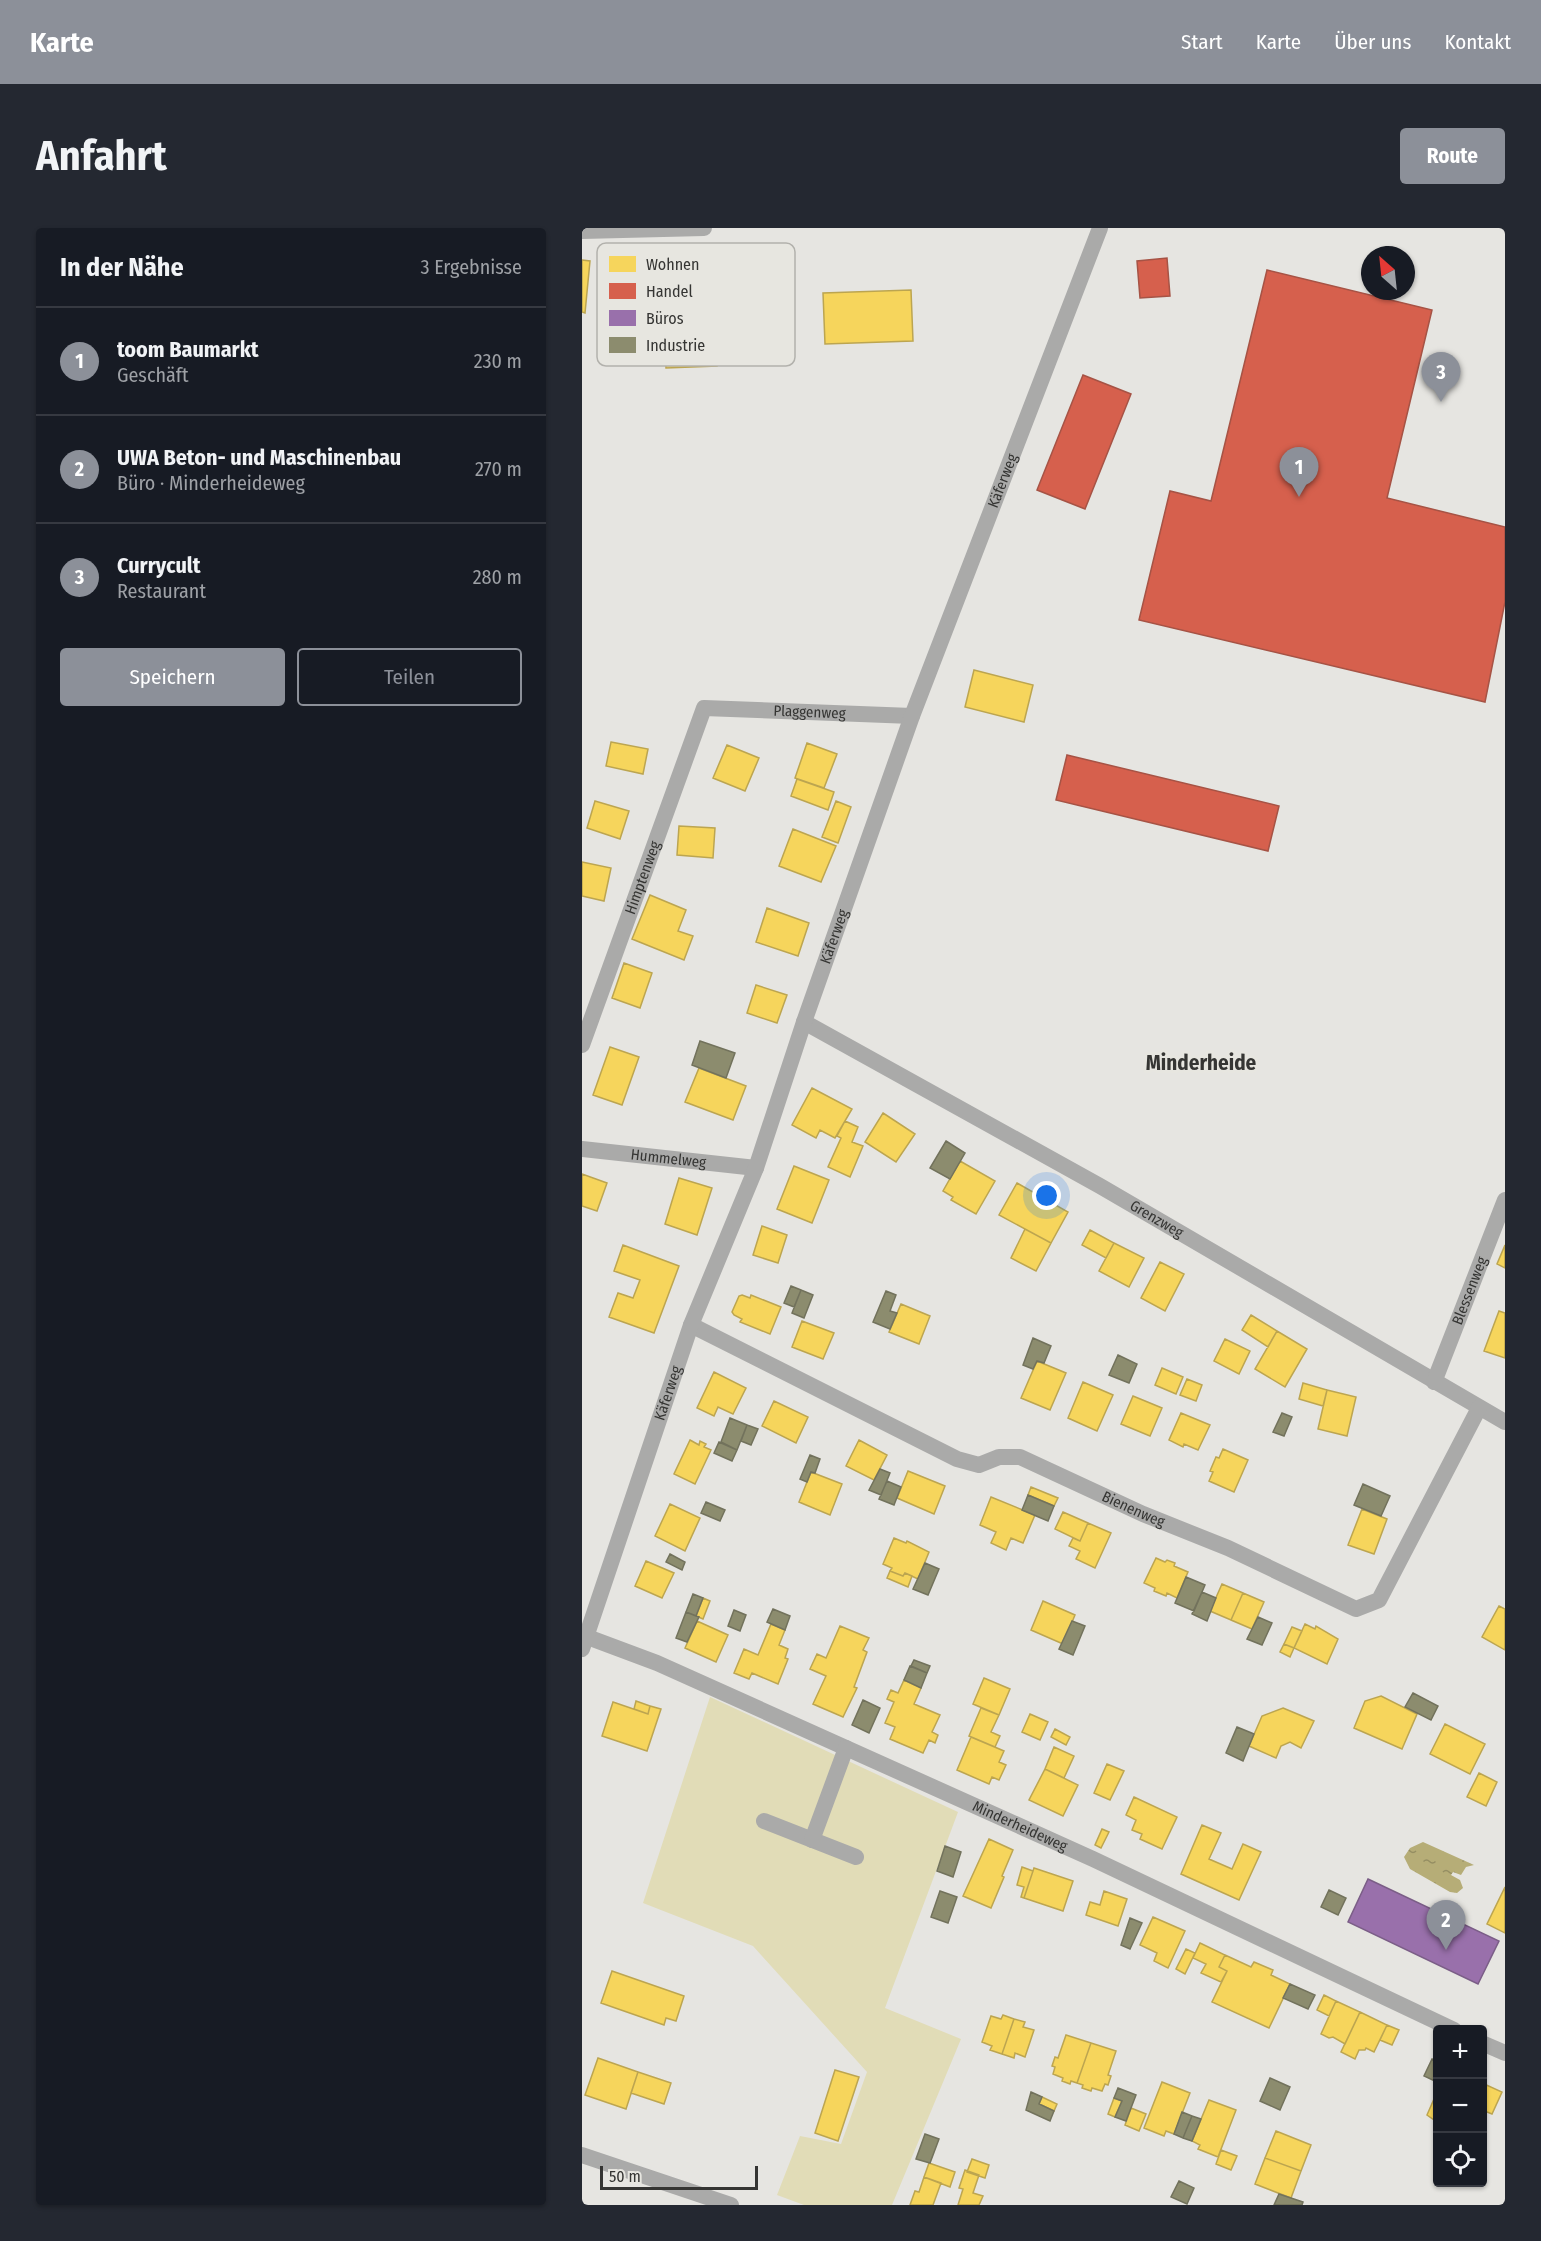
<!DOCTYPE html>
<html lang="de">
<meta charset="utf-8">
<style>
:root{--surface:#171b24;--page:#242831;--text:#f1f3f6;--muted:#9ea1a6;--line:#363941;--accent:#8c9099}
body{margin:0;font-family:"Fira Sans Condensed",sans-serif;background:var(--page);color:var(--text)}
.controls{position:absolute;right:18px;bottom:18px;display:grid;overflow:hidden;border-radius:6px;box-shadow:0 2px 4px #0004}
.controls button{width:54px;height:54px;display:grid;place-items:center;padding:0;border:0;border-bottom:2px solid var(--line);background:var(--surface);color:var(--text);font:30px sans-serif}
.compass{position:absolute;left:779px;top:18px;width:54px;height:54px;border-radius:50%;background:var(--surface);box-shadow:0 2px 4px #0004;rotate:333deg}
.scale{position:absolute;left:18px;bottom:15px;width:158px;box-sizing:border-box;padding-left:6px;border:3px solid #353533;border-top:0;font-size:16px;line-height:21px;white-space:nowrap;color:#353533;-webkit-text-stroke:4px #e7e6e0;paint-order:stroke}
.you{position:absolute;left:465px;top:968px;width:21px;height:21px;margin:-15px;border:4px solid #fff;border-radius:50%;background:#1a73e8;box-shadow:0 0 0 9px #1a73e833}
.badge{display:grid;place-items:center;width:39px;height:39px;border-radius:50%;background:var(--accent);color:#fff;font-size:20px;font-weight:700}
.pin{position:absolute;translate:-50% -50px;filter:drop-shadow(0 2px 3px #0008)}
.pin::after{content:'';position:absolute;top:32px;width:21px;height:18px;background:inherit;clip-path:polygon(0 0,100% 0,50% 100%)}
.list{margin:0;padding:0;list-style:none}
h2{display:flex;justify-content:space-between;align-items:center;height:78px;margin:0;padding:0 24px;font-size:26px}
h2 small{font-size:20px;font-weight:400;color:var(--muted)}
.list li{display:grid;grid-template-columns:39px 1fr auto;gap:18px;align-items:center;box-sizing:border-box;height:108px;padding:0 24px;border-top:2px solid var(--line)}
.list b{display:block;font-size:22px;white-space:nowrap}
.list p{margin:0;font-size:20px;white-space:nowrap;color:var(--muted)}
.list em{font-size:20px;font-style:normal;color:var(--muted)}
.actions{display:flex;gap:12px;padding:18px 24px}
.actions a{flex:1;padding:14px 0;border:2px solid var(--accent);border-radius:6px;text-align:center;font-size:21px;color:var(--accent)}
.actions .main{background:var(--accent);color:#fff}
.icon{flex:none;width:33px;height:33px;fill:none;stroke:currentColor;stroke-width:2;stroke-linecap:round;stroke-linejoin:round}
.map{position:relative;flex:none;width:923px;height:1977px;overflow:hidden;border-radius:6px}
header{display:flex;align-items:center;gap:36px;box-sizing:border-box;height:84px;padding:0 30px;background:var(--accent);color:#fff}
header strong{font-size:28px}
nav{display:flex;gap:33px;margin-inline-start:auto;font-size:21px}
.intro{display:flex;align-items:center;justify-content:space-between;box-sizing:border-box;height:144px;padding:0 36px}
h1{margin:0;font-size:42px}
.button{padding:15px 27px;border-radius:6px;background:var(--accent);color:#fff;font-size:21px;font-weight:700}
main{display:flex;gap:36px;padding:0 36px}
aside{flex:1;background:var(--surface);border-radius:6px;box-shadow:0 2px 4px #0004}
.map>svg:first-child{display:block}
.green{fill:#e1dcb7}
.water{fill:url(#water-ripples)}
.homes{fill:#f6d55c;stroke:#bca550;stroke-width:1.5}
.shops{fill:#d6604d;stroke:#a65345;stroke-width:1.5}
.offices{fill:#9970ab;stroke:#7b5e87;stroke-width:1.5}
.industry{fill:#8c8c6e;stroke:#72725c;stroke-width:1.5}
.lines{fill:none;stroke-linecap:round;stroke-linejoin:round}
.street{stroke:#aaaaa9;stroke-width:16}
.labels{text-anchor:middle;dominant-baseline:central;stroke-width:6;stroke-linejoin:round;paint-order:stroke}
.street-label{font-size:15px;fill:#353533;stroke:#e7e6e0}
.district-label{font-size:21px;font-weight:bold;fill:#353533;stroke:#e7e6e0}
.key{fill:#e7e6e0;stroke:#b2b1ac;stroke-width:1.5}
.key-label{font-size:16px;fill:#353533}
</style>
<header>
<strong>Karte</strong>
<nav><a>Start</a><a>Karte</a><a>Über uns</a><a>Kontakt</a></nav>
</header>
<div class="intro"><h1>Anfahrt</h1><a class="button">Route</a></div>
<main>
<aside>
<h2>In der Nähe<small>3 Ergebnisse</small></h2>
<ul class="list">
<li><span class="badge">1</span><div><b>toom Baumarkt</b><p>Geschäft</p></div><em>230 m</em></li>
<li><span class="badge">2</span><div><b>UWA Beton- und Maschinenbau</b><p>Büro · Minderheideweg</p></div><em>270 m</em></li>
<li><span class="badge">3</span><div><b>Currycult</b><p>Restaurant</p></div><em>280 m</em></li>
</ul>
<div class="actions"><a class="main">Speichern</a><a>Teilen</a></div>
</aside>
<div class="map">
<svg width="923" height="1977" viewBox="0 0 923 1977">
<defs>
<pattern id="water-ripples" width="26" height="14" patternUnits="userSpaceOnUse" patternTransform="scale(1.5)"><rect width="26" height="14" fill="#b6ad77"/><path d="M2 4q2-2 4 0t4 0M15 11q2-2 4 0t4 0" fill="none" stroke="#958e62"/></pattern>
</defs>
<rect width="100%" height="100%" fill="#e6e5e1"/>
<!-- green -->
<path class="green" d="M128 1469 376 1584 303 1780 379 1811 310 1977H222L195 1967 218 1908 259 1916 285 1844 171 1718 61 1675Z"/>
<!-- water -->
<path class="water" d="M841 1614 892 1637 884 1639 879 1647 871 1644 869 1647 878 1652 881 1660 875 1665 868 1664 828 1641 822 1629 828 1620Z"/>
<!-- homes -->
<path class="homes" d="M0 32 8 33 3 85 0 84Z
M131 54 135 138 84 140 81 57Z
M329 62 331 113 243 116 241 65Z
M392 442 451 457 442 494 383 479Z
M29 514 66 521 61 546 24 538Z
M225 515 255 526 242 560 213 550Z
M145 517 177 530 163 563 131 550Z
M215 551 252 564 246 582 209 568Z
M13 573 47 583 38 611 5 600Z
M254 573 269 579 256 615 240 609Z
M97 598 133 600 131 630 95 627Z
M211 601 254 618 239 654 197 638Z
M0 634 29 640 22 673 0 668Z
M68 667 104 682 96 703 111 708 102 732 50 711Z
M185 680 227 695 216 728 174 714Z
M42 735 70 745 58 780 30 770Z
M174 757 205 767 195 795 165 785Z
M28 819 57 829 40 877 11 867Z
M117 840 164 858 151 892 103 874Z
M230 860 270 881 253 910 238 902 234 910 210 897Z
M301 885 333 906 314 934 283 914Z
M263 893 276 899 270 914 281 918 268 949 246 939 259 910 255 908Z
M378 933 413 953 394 986 369 972 371 969 361 963Z
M212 938 247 952 230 995 195 981Z
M0 946 25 955 15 983 0 978Z
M97 950 130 960 115 1007 83 996Z
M435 955 486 984 469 1015 417 987Z
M180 998 205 1007 196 1035 171 1027Z
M443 1001 469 1015 454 1043 429 1030Z
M508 1002 532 1015 524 1030 500 1017Z
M532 1015 562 1030 547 1059 517 1043Z
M41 1017 97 1038 72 1105 27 1089 36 1065 51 1070 58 1052 32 1043Z
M923 1017V1040L915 1036Z
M578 1034 602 1046 583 1083 559 1070Z
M160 1067 168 1070 169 1067 199 1079 188 1106 158 1094 160 1091 152 1087 150 1084 157 1068Z
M319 1076 348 1088 337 1116 307 1104Z
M917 1083 923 1085V1130L902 1123Z
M669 1087 695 1103 686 1119 660 1102Z
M220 1093 252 1105 241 1131 210 1119Z
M695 1103 725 1121 703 1159 673 1141Z
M643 1111 668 1123 657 1146 632 1133Z
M455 1133 484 1145 468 1182 439 1170Z
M580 1140 601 1149 594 1166 573 1157Z
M132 1144 164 1160 151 1186 136 1179 132 1188 115 1180Z
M605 1151 620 1157 614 1173 598 1167Z
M501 1154 531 1167 515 1203 486 1190Z
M721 1155 745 1162 741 1178 717 1171Z
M745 1162 774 1169 765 1208 736 1201Z
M551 1168 580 1180 568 1208 539 1196Z
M192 1173 226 1189 214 1215 180 1198Z
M599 1185 628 1197 616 1222 602 1216 601 1219 587 1212Z
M108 1212 117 1217 118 1213 124 1216 122 1219 129 1222 113 1256 92 1246Z
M277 1212 305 1227 292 1252 264 1238Z
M641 1221 666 1232 652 1264 627 1253 631 1244 628 1243 634 1229 637 1230Z
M326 1243 363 1258 352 1286 315 1270Z
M229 1244 260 1256 248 1287 217 1274Z
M449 1259 476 1270 472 1278 446 1267Z
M409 1269 453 1287 441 1315 429 1310 424 1322 409 1315 414 1304 398 1297Z
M88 1276 118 1290 103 1323 73 1308Z
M780 1281 805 1291 792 1326 766 1317Z
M481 1284 506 1295 498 1313 473 1301Z
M506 1295 529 1305 513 1340 494 1331 498 1323 487 1318 491 1310 498 1313Z
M312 1310 324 1315 325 1313 347 1324 336 1351 323 1345 321 1348 308 1343 310 1340 301 1336Z
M574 1330 583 1334 585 1332 593 1335 592 1338 606 1344 595 1370 585 1365 584 1368 572 1363 573 1360 562 1355Z
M64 1333 92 1345 80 1370 53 1358Z
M308 1343 321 1348 323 1345 330 1348 326 1359 305 1350Z
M640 1356 661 1365 649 1392 628 1383Z
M661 1365 682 1374 670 1401 649 1392Z
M121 1370 128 1373 121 1391 114 1388Z
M461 1373 493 1387 481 1416 449 1402Z
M917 1378 923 1381V1422L900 1409Z
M115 1393 146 1407 134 1434 103 1420Z
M189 1396 203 1402 197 1417 206 1421 203 1430 206 1431 196 1456 170 1445 167 1451 152 1445 162 1421 176 1427Z
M723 1396 733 1401 734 1398 756 1411 745 1436 712 1420Z
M258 1398 287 1410 281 1422 285 1424 272 1459 275 1460 261 1489 231 1476 244 1448 228 1441 235 1426 244 1430Z
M710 1399 720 1403 712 1420 702 1416Z
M702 1416 712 1420 708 1429 698 1424Z
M402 1450 428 1461 417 1487 391 1476Z
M322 1452 339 1460 332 1476 358 1487 350 1504 356 1507 353 1515 347 1512 341 1525 308 1511 313 1499 303 1495 312 1474 305 1471 309 1462 316 1465Z
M799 1468 835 1486 820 1521 772 1500 783 1473Z
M54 1473 68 1478 66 1486 52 1481Z
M31 1474 66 1486 68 1478 79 1481 65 1523 20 1508Z
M399 1480 417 1487 409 1504 418 1508 413 1519 387 1508Z
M701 1480 732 1493 719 1520 708 1514 699 1518 694 1530 667 1518 680 1488Z
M448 1486 466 1494 458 1512 440 1504Z
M863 1496 903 1516 888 1546 848 1526Z
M473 1501 488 1509 484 1517 469 1509Z
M389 1509 422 1523 417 1534 424 1537 417 1552 410 1549 407 1556 375 1542Z
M472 1519 492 1528 482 1550 463 1541Z
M525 1536 542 1543 528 1572 512 1565Z
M463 1541 496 1557 481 1588 447 1572Z
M897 1545 915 1554 904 1578 885 1569Z
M552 1569 595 1589 580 1621 558 1611 560 1606 550 1602 554 1592 544 1587Z
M620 1597 639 1605 627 1631 650 1641 661 1616 679 1624 657 1672 599 1646Z
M520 1601 527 1604 519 1620 513 1617Z
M407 1611 431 1622 420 1648 422 1649 409 1680 381 1668Z
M440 1639 451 1643 442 1670 439 1669 442 1659 435 1657Z
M452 1640 491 1653 481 1683 442 1670Z
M923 1659V1705L905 1696Z
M522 1663 545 1671 536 1698 504 1687 508 1674 518 1677Z
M571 1689 603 1703 586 1740 572 1733 575 1725 558 1717Z
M618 1715 643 1727 637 1739 645 1743 639 1754 619 1745 624 1736 611 1730Z
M604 1721 613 1725 603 1746 594 1741Z
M643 1727 669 1739 672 1734 691 1742 689 1747 708 1756 687 1800 630 1774 645 1743 637 1739Z
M30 1743 102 1768 94 1793 84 1790 82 1797 19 1775Z
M742 1767 754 1773 747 1788 735 1782Z
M754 1773 778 1784 763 1816 751 1809 747 1810 739 1806Z
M778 1784 805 1797 792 1824 784 1820 783 1822H777L773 1831 759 1824Z
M421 1787 432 1791 420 1826 408 1822 410 1818 400 1814 409 1788 419 1791Z
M432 1791 443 1794 441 1799 452 1802 443 1829 433 1825 432 1830 420 1826Z
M805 1797 817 1802 810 1817 798 1812Z
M484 1807 509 1815 495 1855 489 1853 488 1856 480 1853 481 1850 471 1846 473 1839 470 1838 473 1829 476 1830Z
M509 1815 534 1823 526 1847 529 1848 526 1857 523 1856 520 1863 510 1860 509 1863 500 1860 501 1857 495 1855Z
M16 1830 56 1844 44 1881 3 1867Z
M253 1842 277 1849 256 1913 233 1905Z
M56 1844 89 1855 82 1876 49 1865Z
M580 1854 608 1865 592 1906 584 1903 582 1908 562 1900Z
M900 1855 920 1864 910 1886 900 1882Z
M855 1864V1894L845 1887Z
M460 1869 475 1876 472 1883 457 1876Z
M532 1870 540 1873 533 1889 526 1886Z
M627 1872 654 1882 636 1929 616 1921 618 1917 610 1913Z
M549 1880 564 1886 557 1903 543 1897Z
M694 1903 729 1917 719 1943 683 1930Z
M639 1922 655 1928 649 1942 634 1936Z
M683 1930 719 1943 709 1970 673 1956Z
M390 1931 407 1937 403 1950 385 1944Z
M347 1935 373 1944 368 1959 342 1949Z
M383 1942 397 1947 391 1965 401 1968 397 1977H376L381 1961 377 1960Z
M342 1949 359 1955 351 1977H328L333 1963 337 1964Z"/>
<!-- shops -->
<path class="shops" d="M585 30 588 68 558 70 555 33Z
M685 42 850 82 805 270 923 299V374L903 474 557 392 588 263 629 273Z
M501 147 549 166 503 281 455 262Z
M485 527 697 578 686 623 474 572Z"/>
<!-- offices -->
<path class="offices" d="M786 1651 917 1713 896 1756 766 1694Z"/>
<!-- industry -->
<path class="industry" d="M118 813 153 825 144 850 110 837Z
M364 913 383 925 368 951 348 940Z
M209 1058 219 1062 212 1079 202 1075Z
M219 1062 231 1067 222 1090 210 1085Z
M304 1063 314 1067 308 1083 315 1085 308 1101 291 1094Z
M451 1110 469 1118 462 1135 455 1133 451 1141 441 1137Z
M536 1127 555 1136 547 1155 527 1147Z
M700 1185 710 1189 702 1208 691 1204Z
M148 1190 165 1197 155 1222 139 1214Z
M165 1197 176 1201 169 1217 159 1213Z
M137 1214 155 1222 150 1233 132 1225Z
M228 1227 238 1231 233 1245 229 1244 225 1254 218 1251Z
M298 1241 308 1245 299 1267 287 1262Z
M305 1253 319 1259 312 1277 297 1271Z
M781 1256 808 1268 799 1288 772 1277Z
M446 1267 472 1278 466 1293 440 1282Z
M124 1274 143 1282 138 1293 119 1285Z
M88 1326 103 1334 100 1342 84 1334Z
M343 1335 357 1341 346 1367 331 1361Z
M604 1349 623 1357 612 1383 593 1375Z
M620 1364 634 1370 625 1393 610 1386Z
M111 1366 121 1370 114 1388 104 1384Z
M191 1381 208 1388 203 1402 185 1394Z
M152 1382 164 1387 158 1403 146 1398Z
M104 1384 117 1389 105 1414 94 1410Z
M676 1389 690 1395 680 1417 665 1411Z
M490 1393 503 1398 491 1427 477 1421Z
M332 1432 348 1438 345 1445 329 1438Z
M328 1438 345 1445 339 1460 322 1452Z
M831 1465 856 1478 849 1492 823 1479Z
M281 1472 298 1480 287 1505 270 1497Z
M655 1499 672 1506 661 1533 644 1525Z
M363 1618 379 1624 371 1649 355 1643Z
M747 1662 764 1670 756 1687 739 1679Z
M358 1663 375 1669 366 1695 349 1689Z
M548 1690 560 1695 548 1721 539 1717Z
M708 1756 733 1767 726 1781 701 1770Z
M850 1831 855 1834V1854L842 1848Z
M688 1850 708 1859 698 1882 678 1873Z
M536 1860 554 1867 544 1893 533 1889 540 1873 532 1870Z
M449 1864 460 1869 457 1876 472 1883 468 1893 444 1882Z
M600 1884 610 1888 601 1910 592 1906Z
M610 1888 619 1891 610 1913 601 1910Z
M343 1906 357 1911 348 1935 334 1931Z
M597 1953 612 1960 605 1976 589 1969Z
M697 1966 721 1974 720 1977H692Z"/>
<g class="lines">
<!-- street -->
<g class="street">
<path d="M0 3 122 0"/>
<path id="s1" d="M222 794 518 958 923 1194"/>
<path id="s2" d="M0 817 122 480 330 488"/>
<path id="s3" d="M0 921 174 940"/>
<path id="s4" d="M109 1097 375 1231 397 1237 417 1229H438L561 1286 646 1320 774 1381 797 1372 897 1180"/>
<path id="s5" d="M852 1154 923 972"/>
<path id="s6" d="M0 1407 75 1435 511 1631 872 1802"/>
<path id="s7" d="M0 1421 109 1097 174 940 222 794 330 488 518 0"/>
<path d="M182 1593 274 1629"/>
<path d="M230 1612 264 1520"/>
<path d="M900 1815 923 1825"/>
<path d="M0 1927 149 1977"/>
</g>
</g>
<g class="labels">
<!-- street labels -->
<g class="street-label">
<text stroke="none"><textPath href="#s7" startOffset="1242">Käferweg</textPath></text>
<text stroke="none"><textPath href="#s2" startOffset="464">Plaggenweg</textPath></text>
<text stroke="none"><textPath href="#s2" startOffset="178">Himptenweg</textPath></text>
<text stroke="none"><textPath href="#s7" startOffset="756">Käferweg</textPath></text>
<text stroke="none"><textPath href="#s3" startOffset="87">Hummelweg</textPath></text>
<text stroke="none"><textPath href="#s1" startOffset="404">Grenzweg</textPath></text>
<text stroke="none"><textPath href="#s5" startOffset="98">Blessenweg</textPath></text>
<text stroke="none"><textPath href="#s7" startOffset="270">Käferweg</textPath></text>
<text stroke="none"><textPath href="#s4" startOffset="488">Bienenweg</textPath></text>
<text stroke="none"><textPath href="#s6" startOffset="478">Minderheideweg</textPath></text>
</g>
<!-- district labels -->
<g class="district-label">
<text x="619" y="835">Minderheide</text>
</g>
</g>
<!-- legend -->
<rect x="15" y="15" width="198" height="123" rx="9" class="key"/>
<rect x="27" y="28" width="27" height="16" fill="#f6d55c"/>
<rect x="27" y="55" width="27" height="16" fill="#d6604d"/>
<rect x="27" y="82" width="27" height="16" fill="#9970ab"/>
<rect x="27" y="109" width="27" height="16" fill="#8c8c6e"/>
<g class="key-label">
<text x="64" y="42">Wohnen</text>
<text x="64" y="69">Handel</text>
<text x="64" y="96">Büros</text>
<text x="64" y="123">Industrie</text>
</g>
</svg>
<div class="controls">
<button>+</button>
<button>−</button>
<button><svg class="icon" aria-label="locate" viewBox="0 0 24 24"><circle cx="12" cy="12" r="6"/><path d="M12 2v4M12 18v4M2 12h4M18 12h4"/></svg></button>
</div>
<svg class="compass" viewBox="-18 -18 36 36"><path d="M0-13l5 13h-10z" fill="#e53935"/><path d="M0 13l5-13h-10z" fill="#9ea1a6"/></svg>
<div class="scale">50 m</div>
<div class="you"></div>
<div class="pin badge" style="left:717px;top:269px">1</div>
<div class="pin badge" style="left:864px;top:1722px">2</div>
<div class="pin badge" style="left:859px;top:174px">3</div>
</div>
</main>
